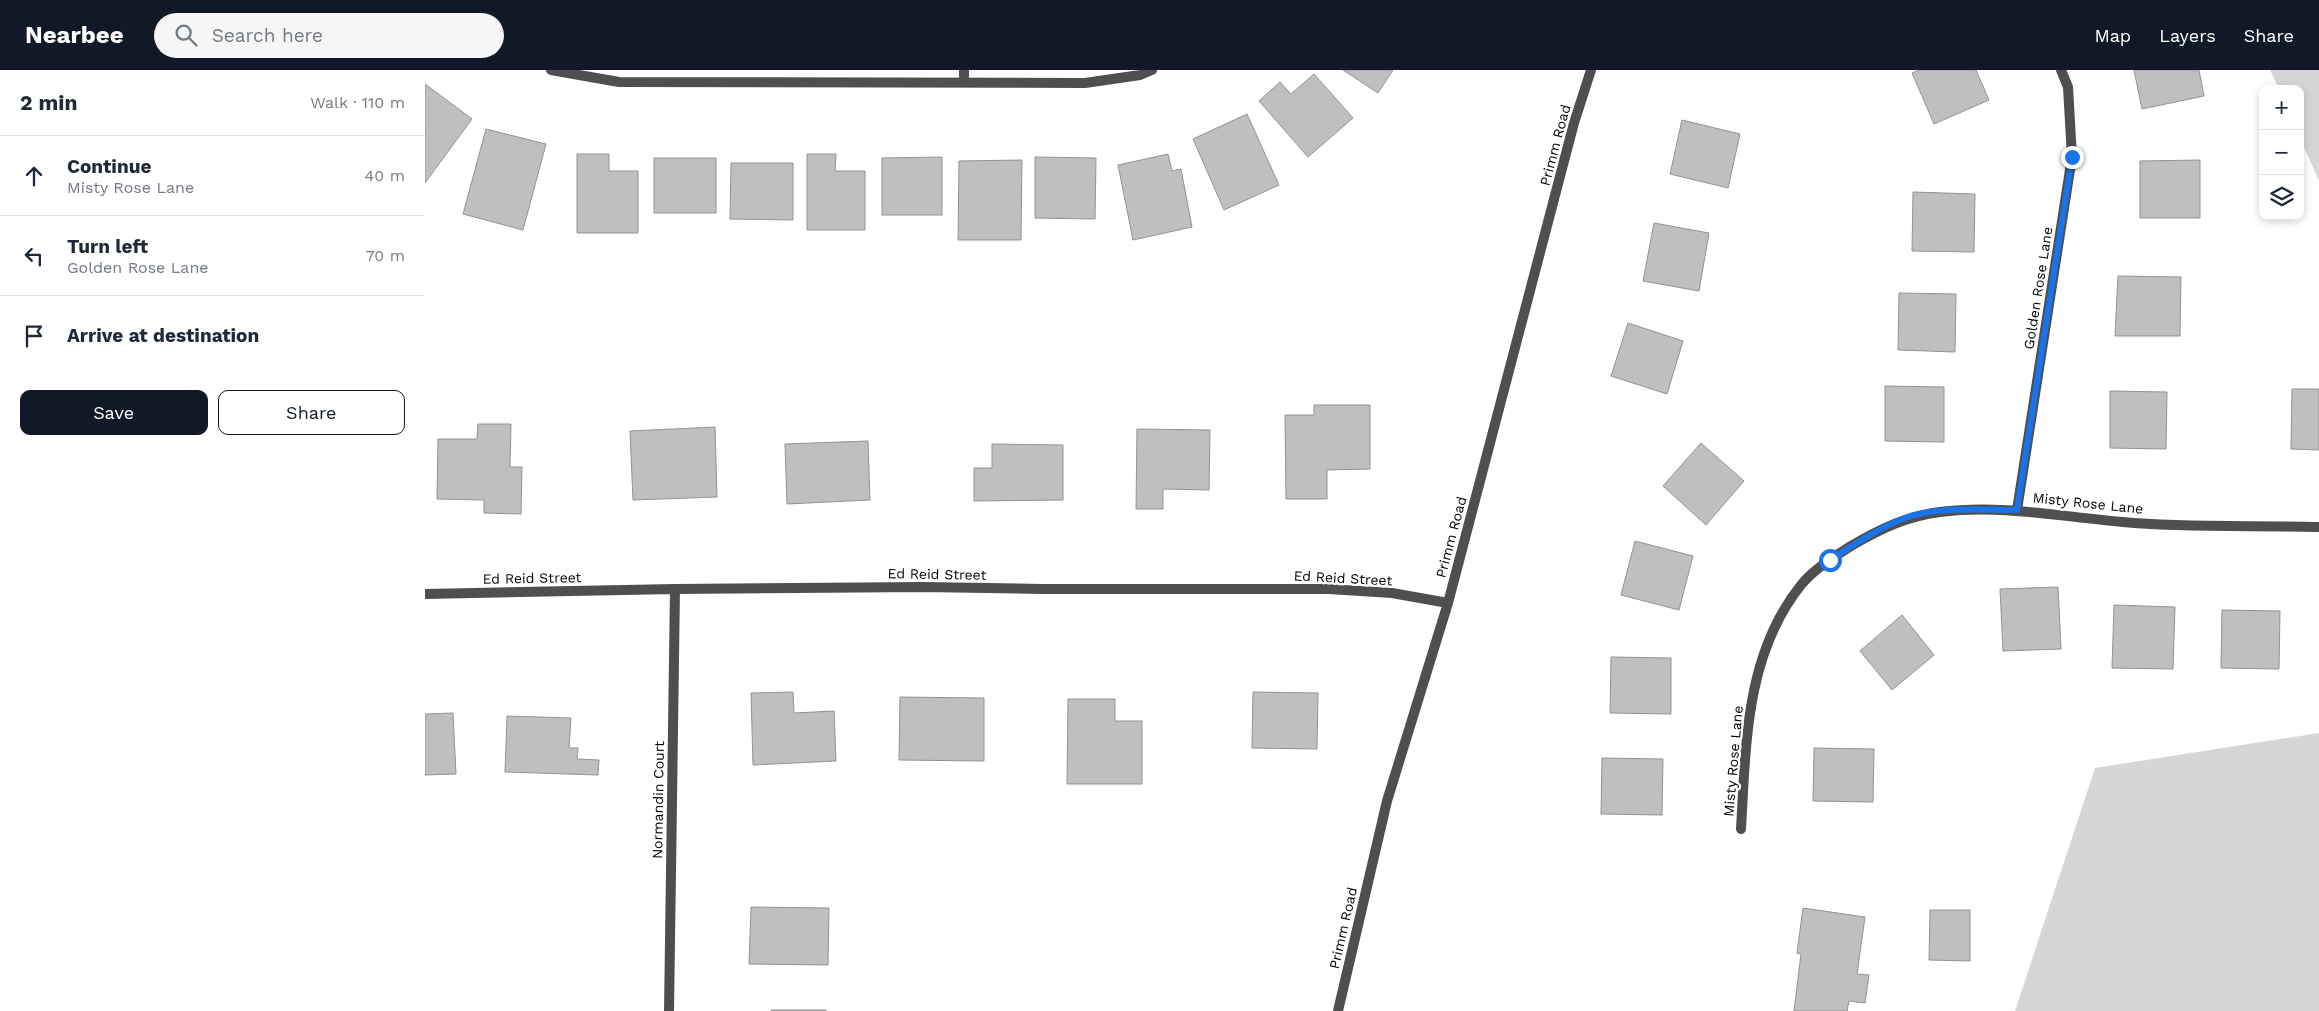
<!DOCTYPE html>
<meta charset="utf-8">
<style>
:root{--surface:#fff;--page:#f6f6f7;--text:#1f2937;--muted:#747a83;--line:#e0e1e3;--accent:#111827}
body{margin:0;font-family:"Work Sans",sans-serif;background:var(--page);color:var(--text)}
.controls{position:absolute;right:15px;top:15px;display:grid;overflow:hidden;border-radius:10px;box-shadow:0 2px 8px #0003}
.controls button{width:45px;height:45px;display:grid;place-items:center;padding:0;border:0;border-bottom:1px solid var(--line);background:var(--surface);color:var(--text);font:25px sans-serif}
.stop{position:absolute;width:15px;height:15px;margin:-11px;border:4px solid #1a73e8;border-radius:50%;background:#fff}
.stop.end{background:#1a73e8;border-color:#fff;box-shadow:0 1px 5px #0008}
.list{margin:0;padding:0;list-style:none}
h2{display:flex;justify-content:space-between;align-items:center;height:65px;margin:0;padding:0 20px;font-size:21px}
h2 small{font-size:16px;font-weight:400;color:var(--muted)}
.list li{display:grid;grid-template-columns:32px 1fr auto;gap:15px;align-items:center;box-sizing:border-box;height:80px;padding:0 20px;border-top:1px solid var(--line)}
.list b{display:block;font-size:19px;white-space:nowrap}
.list p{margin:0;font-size:16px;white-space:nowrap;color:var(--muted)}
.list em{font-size:16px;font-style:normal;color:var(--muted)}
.actions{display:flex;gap:10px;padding:15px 20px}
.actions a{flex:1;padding:11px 0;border:1px solid var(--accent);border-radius:10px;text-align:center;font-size:18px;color:var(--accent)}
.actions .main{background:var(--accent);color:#fff}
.icon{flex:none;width:28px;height:28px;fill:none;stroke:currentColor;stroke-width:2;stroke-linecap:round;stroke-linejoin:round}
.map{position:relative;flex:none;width:1894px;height:941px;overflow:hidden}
header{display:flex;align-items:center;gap:30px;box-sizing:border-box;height:70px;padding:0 25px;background:var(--accent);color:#fff}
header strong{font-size:24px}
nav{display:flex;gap:28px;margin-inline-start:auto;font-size:18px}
.search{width:350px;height:45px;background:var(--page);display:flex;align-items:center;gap:12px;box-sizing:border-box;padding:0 18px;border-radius:28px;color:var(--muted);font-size:19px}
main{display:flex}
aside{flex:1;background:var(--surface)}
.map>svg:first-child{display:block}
.green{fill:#d6d6d6}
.building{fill:#bfbfbf;stroke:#939393}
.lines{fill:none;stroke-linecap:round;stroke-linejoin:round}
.minor{stroke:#4f4f4f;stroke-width:10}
.route{stroke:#1a73e8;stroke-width:6}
.labels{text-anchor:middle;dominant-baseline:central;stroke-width:4.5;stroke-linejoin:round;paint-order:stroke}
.street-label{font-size:14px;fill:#000;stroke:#fff}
</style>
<header>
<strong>Nearbee</strong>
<div class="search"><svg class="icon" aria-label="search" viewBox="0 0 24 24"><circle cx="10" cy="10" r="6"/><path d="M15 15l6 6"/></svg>Search here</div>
<nav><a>Map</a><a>Layers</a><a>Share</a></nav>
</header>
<main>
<aside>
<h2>2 min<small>Walk · 110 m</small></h2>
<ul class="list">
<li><svg class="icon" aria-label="ahead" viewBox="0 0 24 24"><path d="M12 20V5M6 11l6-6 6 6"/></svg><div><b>Continue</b><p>Misty Rose Lane</p></div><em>40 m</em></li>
<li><svg class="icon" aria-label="left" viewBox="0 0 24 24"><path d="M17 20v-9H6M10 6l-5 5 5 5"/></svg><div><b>Turn left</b><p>Golden Rose Lane</p></div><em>70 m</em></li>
<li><svg class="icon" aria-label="arrive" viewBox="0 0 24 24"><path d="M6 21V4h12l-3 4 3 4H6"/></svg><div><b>Arrive at destination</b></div></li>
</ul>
<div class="actions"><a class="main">Save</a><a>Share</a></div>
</aside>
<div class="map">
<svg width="1894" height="941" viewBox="0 0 1894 941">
<rect width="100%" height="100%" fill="#fff"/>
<!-- green -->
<path class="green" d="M1845 0H1894V111L1875 68V19H1854Z
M1894 663V941H1590L1670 698Z"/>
<!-- building -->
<path class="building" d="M918 0H968L953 23Z
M1494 0H1551L1564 30 1509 54 1487 3Z
M1709 0H1774L1779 26 1717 39Z
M889 4 928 48 883 87 834 31 855 12 866 24Z
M0 14 47 49 0 113Z
M822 44 854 115 799 140 768 69Z
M1257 50 1315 64 1303 118 1245 104Z
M61 59 121 74 98 160 38 144Z
M152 84H184V101H213V163H152Z
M382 84H411L410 101H440V160H382Z
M743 84 747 101 756 99 767 157 708 170 693 95Z
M517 87V145H457V88Z
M610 87 671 88 670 149 610 148Z
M229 88H291V143H229Z
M597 90 596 170H533L534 91Z
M1775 90V148H1715V91Z
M306 93H368V150L305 149Z
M1488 122 1550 124 1549 182 1487 181Z
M1229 153 1284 163 1274 221 1218 211Z
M1693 206 1756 207 1755 266H1690Z
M1474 223 1531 224 1530 282 1473 280Z
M1203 253 1258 271 1242 324 1186 306Z
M1460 316 1519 317V372L1460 371Z
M1867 319H1894V380L1866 379Z
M1685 321 1742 322 1741 379 1685 378Z
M889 335H945V399L902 400V429H861L860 345H889Z
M53 354H86L85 397H97L96 444 59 443V430L12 429 13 369H52Z
M290 357 292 427 208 430 205 361Z
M712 359 785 360 784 420 738 419V439H711Z
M443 371 445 430 362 434 360 374Z
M1276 373 1319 411 1281 455 1238 416Z
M567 374 638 375V430L549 431V398H567Z
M1210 471 1268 486 1254 540 1196 525Z
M1633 517 1636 579 1578 581 1575 519Z
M1689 535 1750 537 1748 599 1687 598Z
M1797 540 1855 541 1854 599 1796 598Z
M1477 545 1509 585 1467 620 1435 581Z
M1186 587 1246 588V644L1185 643Z
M368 622 369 643 409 641 411 691 328 695 326 623Z
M828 622 893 623 892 679 827 678Z
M475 627 559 628V691L474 690Z
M643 629H690V651H717V714H642Z
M28 643 31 704 0 705V644Z
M82 646 146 648 144 678H153L152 689 174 690 173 705 80 702Z
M1389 678 1449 679 1448 732 1388 731Z
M1177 688 1238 689 1237 745 1176 744Z
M326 837 404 838 403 895 324 894Z
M1378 838 1440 847 1432 904 1444 905 1440 933 1424 931 1422 941H1369L1376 884 1372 883Z
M1505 840H1545V891L1504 890Z
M346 940H401V941H346Z"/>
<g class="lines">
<!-- minor -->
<path class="minor" d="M126 0 194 12 660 13 715 5 727 0
M539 0V12
M1592 440 1647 87 1643 17 1636 0
M0 524 250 519 499 517 618 519H904L967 523 1023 533
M1316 759C1321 675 1320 585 1376 515 1389 499 1409 487 1426 476 1455 459 1482 446 1515 442 1576 434 1637 447 1698 452 1763 458 1829 455 1894 457
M244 941 250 519
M913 941 962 731 1023 533 1149 53 1166 0"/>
</g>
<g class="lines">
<!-- route -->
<path class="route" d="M1405 490C1429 475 1453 458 1480 448 1512 436 1558 440 1592 440L1647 87"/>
</g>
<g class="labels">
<!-- street labels -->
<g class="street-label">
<text transform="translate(1130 75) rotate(-75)">Primm Road</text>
<text transform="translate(1613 218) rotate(-81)">Golden Rose Lane</text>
<text transform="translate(1663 433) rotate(6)">Misty Rose Lane</text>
<text transform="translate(1026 467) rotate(-75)">Primm Road</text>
<text transform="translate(512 504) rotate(1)">Ed Reid Street</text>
<text transform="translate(107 508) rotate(-1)">Ed Reid Street</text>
<text transform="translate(918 508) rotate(3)">Ed Reid Street</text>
<text transform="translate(1308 691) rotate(-85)">Misty Rose Lane</text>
<text transform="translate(233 730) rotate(-89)">Normandin Court</text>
<text transform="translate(918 858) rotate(-77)">Primm Road</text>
</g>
</g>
</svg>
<div class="controls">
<button>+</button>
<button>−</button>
<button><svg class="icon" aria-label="layers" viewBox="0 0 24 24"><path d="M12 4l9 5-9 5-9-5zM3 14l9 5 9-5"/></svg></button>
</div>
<div class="stop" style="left:1405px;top:490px"></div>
<div class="stop end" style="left:1647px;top:87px"></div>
</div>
</main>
